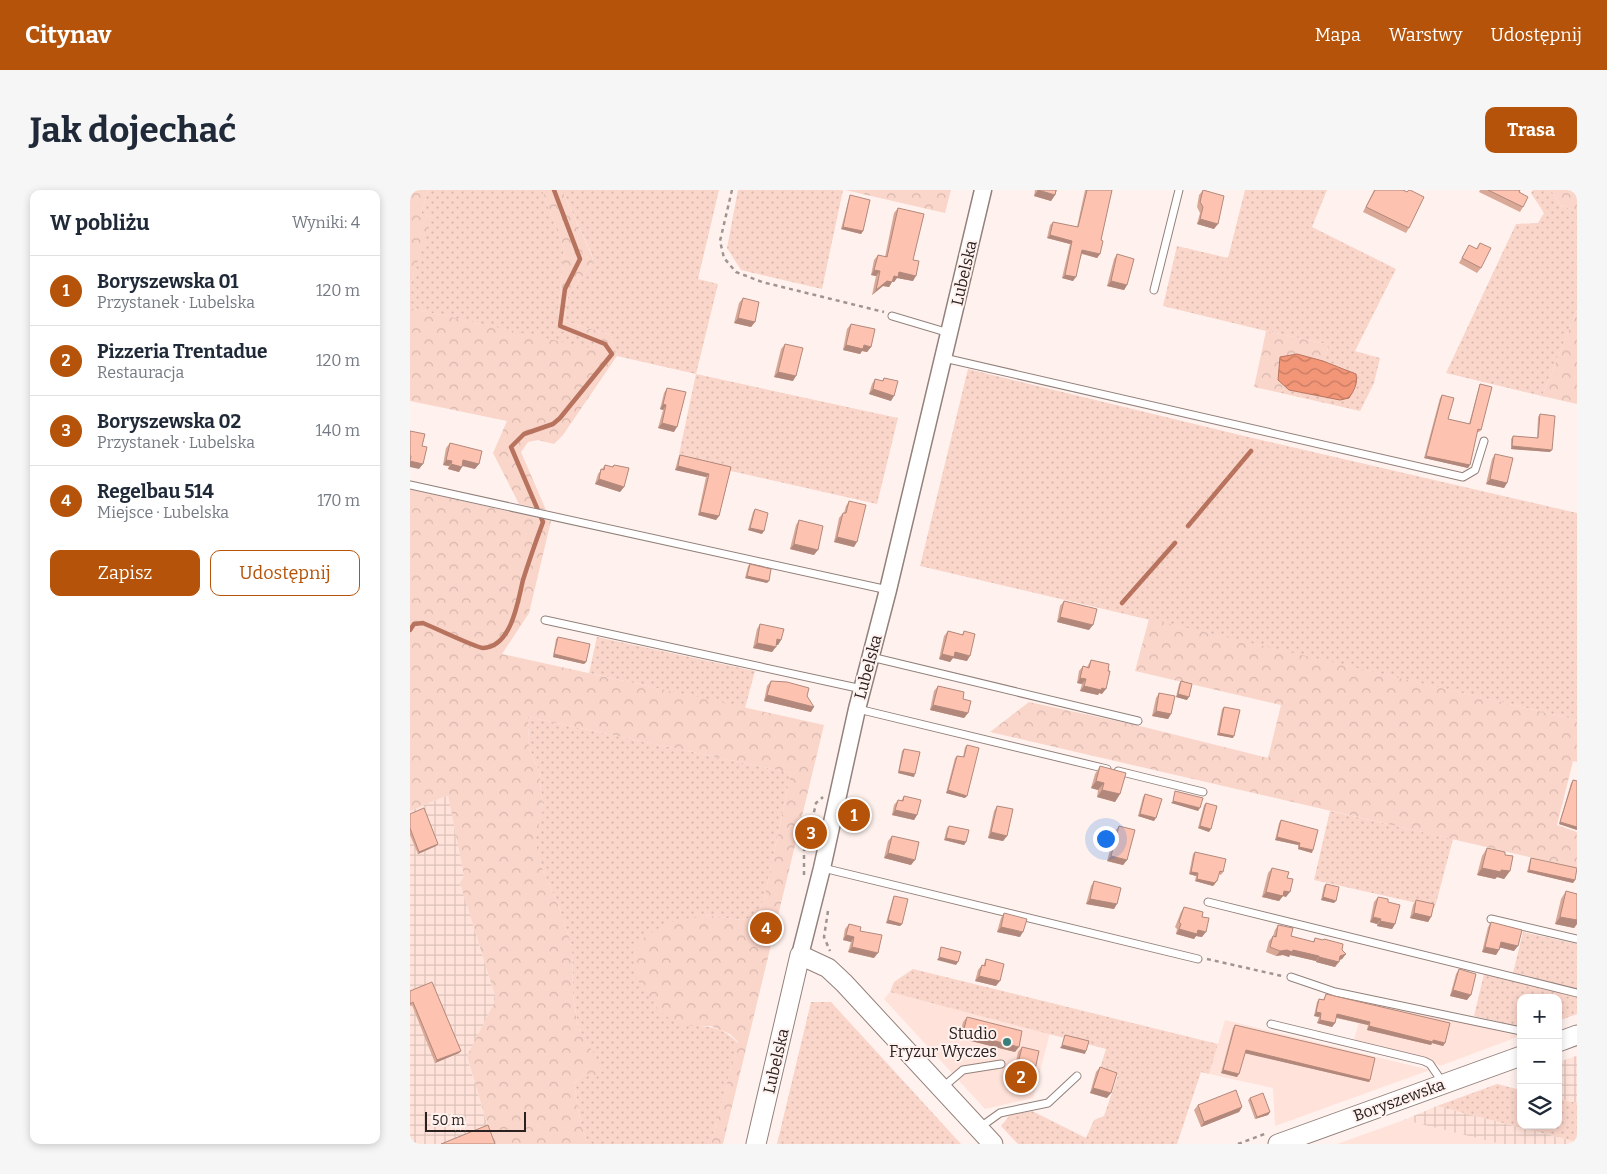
<!DOCTYPE html>
<html lang="pl">
<meta charset="utf-8">
<style>
:root{--surface:#fff;--page:#f6f6f7;--text:#1f2937;--muted:#747a83;--line:#e0e1e3;--accent:#b45309}
body{margin:0;font-family:Bitter,serif;background:var(--page);color:var(--text)}
.controls{position:absolute;right:15px;bottom:15px;display:grid;overflow:hidden;border-radius:10px;box-shadow:0 2px 8px #0003}
.controls button{width:45px;height:45px;display:grid;place-items:center;padding:0;border:0;border-bottom:1px solid var(--line);background:var(--surface);color:var(--text);font:25px sans-serif}
.scale{position:absolute;left:15px;bottom:12px;width:101px;box-sizing:border-box;padding-left:5px;border:2px solid #2a2220;border-top:0;font-size:14px;line-height:18px;white-space:nowrap;color:#2a2220;-webkit-text-stroke:4px #fff2ee;paint-order:stroke}
.you{position:absolute;left:695px;top:648px;width:18px;height:18px;margin:-12px;border:4px solid #fff;border-radius:50%;background:#1a73e8;box-shadow:0 0 0 8px #1a73e833}
.badge{display:grid;place-items:center;width:32px;height:32px;border-radius:50%;background:var(--accent);color:#fff;font-size:16px;font-weight:700}
.pin{position:absolute;translate:-50% -50%;border:2px solid #fff;box-shadow:0 1px 5px #0006}
.list{margin:0;padding:0;list-style:none}
h2{display:flex;justify-content:space-between;align-items:center;height:65px;margin:0;padding:0 20px;font-size:21px}
h2 small{font-size:16px;font-weight:400;color:var(--muted)}
.list li{display:grid;grid-template-columns:32px 1fr auto;gap:15px;align-items:center;box-sizing:border-box;height:70px;padding:0 20px;border-top:1px solid var(--line)}
.list b{display:block;font-size:19px;white-space:nowrap}
.list p{margin:0;font-size:16px;white-space:nowrap;color:var(--muted)}
.list em{font-size:16px;font-style:normal;color:var(--muted)}
.actions{display:flex;gap:10px;padding:15px 20px}
.actions a{flex:1;padding:11px 0;border:1px solid var(--accent);border-radius:10px;text-align:center;font-size:18px;color:var(--accent)}
.actions .main{background:var(--accent);color:#fff}
.icon{flex:none;width:28px;height:28px;fill:none;stroke:currentColor;stroke-width:2;stroke-linecap:round;stroke-linejoin:round}
.map{position:relative;flex:none;width:1167px;height:954px;overflow:hidden;border-radius:10px}
header{display:flex;align-items:center;gap:30px;box-sizing:border-box;height:70px;padding:0 25px;background:var(--accent);color:#fff}
header strong{font-size:24px}
nav{display:flex;gap:28px;margin-inline-start:auto;font-size:18px}
.intro{display:flex;align-items:center;justify-content:space-between;box-sizing:border-box;height:120px;padding:0 30px}
h1{margin:0;font-size:35px}
.button{padding:12px 22px;border-radius:10px;background:var(--accent);color:#fff;font-size:18px;font-weight:700}
main{display:flex;gap:30px;padding:0 30px}
aside{flex:1;background:var(--surface);border-radius:10px;box-shadow:0 2px 8px #0003}
.map>svg:first-child{display:block}
.built{fill:#ffe2d9}
.industrial{fill:url(#industrial-grid)}
.grass{fill:url(#grass-dots)}
.forest{fill:url(#forest-crowns)}
.water{fill:url(#water-waves);stroke:#b7735e}
.lines{fill:none;stroke-linecap:round;stroke-linejoin:round}
.stream{stroke:#b7735e;stroke-width:4.5}
.service-casing{stroke:#93817b;stroke-width:9}
.tertiary-casing{stroke:#93817b;stroke-width:19}
.secondary-casing{stroke:#93817b;stroke-width:21}
.path{stroke:#9e9491;stroke-width:2.5;stroke-dasharray:4 4;stroke-linecap:butt}
.service{stroke:#fff;stroke-width:7}
.tertiary{stroke:#fff;stroke-width:16}
.secondary{stroke:#fff;stroke-width:19}
.wall{fill:#daa897}
.shaded-wall{fill:#b1887b}
.building{fill:#fdc3b0;stroke:#b1887b}
.poi-dot{fill:#387f7a;stroke:#fff2ee;stroke-width:2}
.labels{text-anchor:middle;dominant-baseline:central;stroke-width:4;stroke-linejoin:round;paint-order:stroke}
.street-label{font-size:16px;fill:#2a2220;stroke:#fff2ee}
.poi-label{font-size:16px;fill:#2a2220;stroke:#fff2ee;text-anchor:end}
</style>
<header>
<strong>Citynav</strong>
<nav><a>Mapa</a><a>Warstwy</a><a>Udostępnij</a></nav>
</header>
<div class="intro"><h1>Jak dojechać</h1><a class="button">Trasa</a></div>
<main>
<aside>
<h2>W pobliżu<small>Wyniki: 4</small></h2>
<ul class="list">
<li><span class="badge">1</span><div><b>Boryszewska 01</b><p>Przystanek · Lubelska</p></div><em>120 m</em></li>
<li><span class="badge">2</span><div><b>Pizzeria Trentadue</b><p>Restauracja</p></div><em>120 m</em></li>
<li><span class="badge">3</span><div><b>Boryszewska 02</b><p>Przystanek · Lubelska</p></div><em>140 m</em></li>
<li><span class="badge">4</span><div><b>Regelbau 514</b><p>Miejsce · Lubelska</p></div><em>170 m</em></li>
</ul>
<div class="actions"><a class="main">Zapisz</a><a>Udostępnij</a></div>
</aside>
<div class="map">
<svg width="1167" height="954" viewBox="0 0 1167 954">
<defs>
<pattern id="industrial-grid" width="8" height="8" patternUnits="userSpaceOnUse" patternTransform="scale(1.25)"><rect width="8" height="8" fill="#ffe2d9"/><path d="M0 4h8M4 0v8" fill="none" stroke="#dbc2ba"/></pattern>
<pattern id="grass-dots" width="8" height="8" patternUnits="userSpaceOnUse" patternTransform="scale(1.25)"><rect width="8" height="8" fill="#fad5ca"/><path d="M2 2h.1M6 6h.1" fill="none" stroke="#d6b7ad" stroke-width="1.8" stroke-linecap="round"/></pattern>
<pattern id="forest-crowns" width="20" height="18" patternUnits="userSpaceOnUse" patternTransform="scale(1.25)"><rect width="20" height="18" fill="#fad5ca"/><path d="M2 6a3 3 0 1 1 6 0M12 15a3 3 0 1 1 6 0" fill="none" stroke="#d6b7ad"/></pattern>
<pattern id="water-waves" width="16" height="10" patternUnits="userSpaceOnUse" patternTransform="scale(1.25)"><rect width="16" height="10" fill="#f39678"/><path d="M0 5q4-4 8 0t8 0" fill="none" stroke="#c57a62"/></pattern>
</defs>
<rect width="100%" height="100%" fill="#fff2ee"/>
<!-- built -->
<path class="built" d="M480 802 640 843 623 908 575 919 474 809Z
M955 809 1110 846 1030 876 1013 867 944 850Z
M815 830 1020 880 865 936 863 898 799 884Z
M994 930 1091 954H927Z"/>
<!-- industrial -->
<path class="industrial" d="M38 605 54 686 50 693 86 809 57 867 83 954H0V621Z
M1166 866H1167V913L1148 909V872Z
M1027 916 1167 952V954H1091L994 930Z"/>
<!-- grass -->
<path class="grass" d="M18 0H132L154 59 147 137 185 152 184 160 0 118V96L21 27 11 24Z
M152 0H309L288 89 308 94 286 184 488 228 467 314 268 269 286 184 207 166 201 145 154 131 158 106 183 72 182 65Z
M328 0H433L412 99 331 80 317 58Z
M835 0H917L902 37 986 79 945 161 970 168 964 193 950 221 871 203 873 195 879 200 930 210 936 179 913 171 918 159 916 154 856 141 753 116 767 56 818 68Z
M1123 0H1141L1150 15 1167 21V120L1132 206 1036 183 1106 34 1128 33 1134 23 1121 3Z
M558 179 834 246 1167 323V530L510 376Z
M187 447 345 481 335 518 179 483Z
M118 527 381 583 354 709 346 727 331 730 294 725 271 836C295 836 310 834 328 853L301 954H178L171 935 164 894 174 883 193 881 168 837 163 804 162 756 149 717 132 678 124 650 133 619 129 581 119 558Z
M920 621 1043 649 1025 717 904 690Z
M1113 742 1167 754V799L1103 783Z
M503 779 808 854 799 884 791 882 767 954H608L591 936 600 925 622 921 676 948 684 930 694 926 708 885 690 878 696 859 480 802 484 792Z
M1074 784 1167 807V824L1148 831V808H1111V837L1064 826Z
M401 812H421L551 954H367Z
M1087 894 1111 900V935H1148V909L1167 913V952L1027 916Z"/>
<!-- forest -->
<path class="forest" d="M0 0H18L11 24 22 27 0 96Z
M132 0H152L182 66 183 72 158 106 154 131 201 145 207 166 153 245 144 254 128 250 118 252 111 262 136 320 109 314 83 263 97 231 0 211V118L184 159 185 152 147 137 154 59Z
M435 0H541L535 23Z
M1141 0H1167V21L1150 15Z
M1167 120V214L1132 206Z
M856 141 916 154 918 159 913 171 887 164 868 190 873 195 871 203 844 197Z
M0 299 141 331 119 423 92 464 414 535 313 954H301L328 852 320 844 301 836H271L250 822 227 789 222 765 229 751 256 733 294 725 331 730 346 727 354 709 381 583 118 527 119 558 129 581 133 619 125 650 132 678 149 717 162 756 163 804 168 837 194 881 183 886 174 883 164 894 171 935 178 954H83L57 866 86 809 50 693 54 686 38 605 0 621Z
M739 429 1167 530V572L1163 571 1147 635 1167 642V678L580 542 619 512 730 536 858 568 871 515 725 481Z"/>
<!-- water -->
<path class="water" d="M887 164 913 171 946 184C948 194 944 200 939 208L930 210 879 200 868 190 870 167Z"/>
<g class="lines">
<!-- stream -->
<path class="stream" d="M778 336 841 261
M712 413 765 353
M0 440 4 434 13 433C23 437 67 458 73 458 102 457 108 410 113 390 119 371 126 351 133 332L101 257 114 244 143 234 150 228 202 164 195 154 150 136 155 99 170 69 144 0"/>
<!-- service casing -->
<g class="service-casing">
<path id="service" d="M744 100 769 0
M482 126 539 143
M534 168 1053 287 1065 280 1074 251
M0 295 478 400
M135 430 452 499
M461 467 728 531
M448 519 697 579
M708 581 793 602
M413 678 788 769
M798 712 1167 803
M1081 729 1167 749
M881 787 925 802 1111 841
M861 834 1014 871 1020 874 1033 893
M532 898 553 880 591 874
M569 938 590 923 638 913 667 886"/>
</g>
<!-- tertiary casing -->
<g class="tertiary-casing">
<path id="tertiary" d="M390 765 412 678 447 519 478 400 573 0"/>
</g>
<!-- secondary casing -->
<g class="secondary-casing">
<path id="secondary" d="M1148 852 1167 845
M346 954 390 765 418 778 434 793 583 954
M868 954 1111 866"/>
</g>
<!-- path -->
<path class="path" d="M322 0 310 51 314 68 326 82 352 92 474 122
M394 685V661L405 618 406 613 413 607
M418 721 414 747 420 761
M797 769 872 786
M828 954 857 943"/>
<!-- service -->
<use href="#service" class="service"/>
<!-- tertiary -->
<use href="#tertiary" class="tertiary"/>
<!-- secondary -->
<use href="#secondary" class="secondary"/>
</g>
<!-- wall -->
<path class="wall" d="M625 0H647L645 5 641 11 624 6Z
M675 0H702L691 50 690 64 687 68 672 64 663 91 652 88 660 54 637 48 640 35 643 32 667 37Z
M793 0 804 39 787 34 790 23 787 17 789 5Z
M964 0H993L997 2 998 0 999 38 996 43 953 22Z
M1070 0H1110L1109 2 1113 17 1110 22 1069 2Z
M440 5 453 41 451 44 431 39 439 8Z
M488 18 503 70V91L487 88 484 92H482L479 97 473 96 462 105 466 86 461 85 464 70 468 65 475 67 484 23Z
M1070 53 1071 78 1067 83 1049 73 1059 55 1066 59Z
M707 64 717 95 714 100 697 96 704 69Z
M333 108 345 132 341 137 324 133 329 113Z
M441 134 461 157 457 162 452 161 450 164 433 160 437 139Z
M375 154 383 191 364 187 371 159Z
M474 188 481 211 459 204 462 194 465 189 472 191Z
M1070 194 1071 240 1069 242H1067L1058 278 1014 268 1030 208 1032 205 1038 229 1059 234 1069 197Z
M257 198 264 242 248 238 253 220 250 219 254 203Z
M1130 224 1140 262 1101 259V249L1103 246 1127 248 1128 227Z
M40 253 65 279 52 276 49 282 38 279 39 276 33 275 36 258Z
M1085 264 1097 293 1094 298 1076 294 1082 269Z
M270 265 321 277 309 326 306 330 288 325 296 287 265 280 268 269Z
M195 275 202 277 204 275 214 297 210 302 185 294 188 284Z
M439 311 444 357 424 352 429 328 433 323H434L436 316Z
M345 319 352 344 338 340 343 322Z
M389 330 404 365 380 359 386 335Z
M340 374 357 393 335 388 338 376Z
M654 411 679 440 647 432 650 416Z
M350 434 371 450 368 455H366L362 462 343 458 347 439Z
M538 441 552 445 554 441 557 471 543 468 540 472 529 469 534 446Z
M148 447 176 472 174 474 143 467 146 449Z
M681 470 692 504 689 503 688 505 670 501 672 494 667 493 669 481 673 476 677 477Z
M361 491 397 506 401 522 354 511 357 496Z
M771 491 777 510 766 507 769 494Z
M528 496 553 509 558 523 554 528 520 520 524 501Z
M749 503 761 524 758 529 742 526 746 508Z
M814 517 823 548 807 545 812 519Z
M557 555 555 608 536 603 545 568 547 566 553 567 555 557Z
M494 559 504 587 488 583 492 561Z
M690 576 710 604 705 612 687 607 688 600 681 598 685 584Z
M1163 590 1167 591V640L1149 634 1161 593Z
M735 604 744 631 728 626 733 607Z
M494 606 507 625 504 630 482 625 484 615 488 610 491 611Z
M796 613 799 642 788 638 794 615Z
M587 616 597 646 593 651 578 648 584 621Z
M0 624 26 656 8 664 0 645Z
M871 630 902 663 888 659V655L865 650 869 633Z
M539 636 556 652 554 655 534 650 537 638Z
M709 636 717 670 713 675 697 671 705 641Z
M482 646 501 675 474 668 478 651Z
M1077 658 1095 665 1100 681 1094 689 1087 687 1085 689 1067 685 1072 666Z
M785 662 813 682 811 685 809 684 805 694 803 696 785 691 786 686 779 684 783 664Z
M1121 668 1165 690 1163 693 1117 682 1120 670Z
M862 678 877 688 876 707 873 706 869 711 852 707 858 683Z
M684 691 704 719 676 714 681 696Z
M916 694 924 713 911 710 914 696Z
M1156 701 1167 704V734L1164 738 1145 734 1151 709Z
M484 706 492 734 490 736 476 733 483 708Z
M968 707 978 712 985 734 982 739 967 736V734L960 732 964 712Z
M1006 710 1021 727 1018 732 1000 728 1003 715Z
M774 717 792 727V747L786 746 784 749 766 744 767 739 765 737 771 722Z
M594 723 610 747 587 742 591 728Z
M1081 732 1104 761 1090 757 1089 760 1086 765 1072 762 1078 737Z
M439 734 450 741 464 768 438 762 441 752 433 750 435 739Z
M868 735 881 746 903 752 905 748 932 760 936 764 932 769 929 770 925 777 906 772V771L880 765 879 767 873 765 866 766 856 762 859 751 863 746 865 740Z
M576 769 586 796 565 791 568 780 572 775 573 776Z
M1049 779 1057 810 1040 806 1046 784Z
M0 801 49 863 25 873 2 815 0 816Z
M916 804 1035 853 1033 856 1022 853 1021 855 957 840 958 835 926 828 925 833 922 837 907 833 909 827 904 826 907 812 909 809 913 810Z
M557 827 605 862 549 848 553 832Z
M825 835 960 890 959 892 835 863 827 887 811 883 823 838Z
M612 857 621 898 617 903 600 899 608 862Z
M690 877 697 908 680 903 686 882Z
M840 908 860 922 858 925 845 929 838 910Z
M788 915 832 917 829 922 791 937 784 920Z"/>
<!-- shaded-wall -->
<path class="shaded-wall" d="M628 0 645 5 641 11 624 6Z
M790 29 808 34 804 39 787 34Z
M433 37 453 41 451 44 431 39Z
M640 45 662 51 660 54 637 48Z
M672 60 690 64 687 68 670 63Z
M464 80 470 81 466 86 461 85Z
M489 82 506 86 503 91 487 88 484 92 480 91 484 86Z
M655 85 666 87 663 91 652 88Z
M477 91 482 92 479 97 473 96 462 105 466 100Z
M701 91 717 95 714 100 697 96Z
M328 128 345 132 341 137 324 133Z
M436 155H454L461 157 457 162 452 161 450 164 433 160Z
M368 182 386 186 383 191 364 187Z
M463 199 484 206 481 211 459 204Z
M253 214 256 215 253 220 250 219Z
M252 233 267 237 264 242 248 238Z
M1102 256 1142 260 1140 262 1101 259Z
M1016 266 1060 275 1058 278 1014 268Z
M36 270 42 271 39 276 33 275Z
M53 270 69 274 65 279 50 275Z
M0 271 13 274 9 279 0 277Z
M41 274 52 277 49 282 38 279Z
M268 276 299 284 296 287 265 280Z
M189 289 214 297 210 302 185 294Z
M1080 289 1097 293 1094 298 1076 294Z
M290 322 309 326 306 330 288 325Z
M340 338 354 341 352 344 338 340Z
M427 347 447 352 444 357 424 352Z
M384 354 408 360 404 365 380 359Z
M337 386 359 391 357 393 335 388Z
M650 427 683 435 679 440 647 432Z
M367 449 371 450 368 455H364Z
M347 453 366 457 362 462 343 458Z
M545 462 560 466 557 471 543 468 540 472 529 469 532 464Z
M144 464 176 472 174 474 143 467Z
M670 488 676 489 672 494 667 493Z
M674 496 692 498 696 499 692 504 689 503 688 505 670 501Z
M768 504 779 507 777 510 766 507Z
M357 505 404 517 401 522 354 511Z
M523 515 558 523 554 528 520 520Z
M746 521 761 524 758 529 742 526Z
M809 543 824 546 823 548 807 545Z
M489 581 505 584 504 587 488 583Z
M686 591 694 593 688 600 681 598Z
M538 600 557 606 555 608 536 603Z
M692 600 710 604 705 612 687 607Z
M763 611 790 618 788 621 761 613Z
M485 620 507 625 504 630 482 625Z
M730 624 746 628 744 631 728 626Z
M1150 632 1167 637V640L1149 634Z
M790 636 801 639 799 642 788 638Z
M581 642 597 646 593 651 578 648Z
M867 647 890 653 888 655 865 650Z
M536 648 556 652 554 655 534 650Z
M28 654 26 656 8 664 9 662Z
M889 657 903 660 902 663 888 659Z
M478 663 505 670 501 675 474 668Z
M701 666 717 670 713 675 697 671Z
M1072 678 1091 680 1100 681 1094 689 1087 687 1085 689 1067 685Z
M1119 680 1165 690 1163 693 1117 682Z
M781 682 788 683 786 686 779 684Z
M787 689 807 691 803 696 785 691Z
M874 701 880 702 876 707 873 706 869 711 852 707 856 702Z
M913 707 926 711 924 713 911 710Z
M680 709 707 714 704 719 676 714Z
M1004 723 1021 727 1018 732 1000 728Z
M963 727 971 729 967 734 960 732Z
M1150 727 1167 730V734L1164 738 1145 734Z
M478 730 492 734 490 736 476 733Z
M970 731 985 734 982 739 967 736Z
M591 737 613 742 610 747 587 742Z
M769 739 788 740 796 742 792 747 786 746 784 749 766 744Z
M436 745 444 747 441 752 433 750Z
M1091 752 1108 756 1104 761 1088 757Z
M442 757 468 763 464 768 438 762Z
M1075 757 1089 760 1086 765 1072 762Z
M877 760H883L909 766 906 771 880 765 879 767 873 765 866 766 870 761Z
M936 764 932 769 927 771 930 766Z
M529 767 548 772 546 775 527 770Z
M909 767 929 772 925 777 906 772Z
M569 786 590 791 586 796 565 791Z
M1043 800 1061 805 1057 810 1040 806Z
M906 822 911 823 909 827 904 826Z
M927 824 960 832 958 835 924 827Z
M910 830 925 833 922 837 907 833Z
M959 836 1035 853 1033 856 1022 853 1021 855 957 840Z
M553 843 609 857 605 862 549 848Z
M652 855 676 861 675 864 650 858Z
M836 860 960 890 959 892 834 863Z
M51 861 49 863 25 873 27 870Z
M813 880 829 884 827 887 811 883Z
M603 894 621 898 617 903 600 899Z
M683 898 701 903 697 908 680 903Z
M832 917 829 922 791 937 794 932Z
M860 922 858 925 845 929 847 927Z"/>
<!-- building -->
<path class="building" d="M628 0H646L645 5Z
M677 0H702L691 50 693 51 690 64 672 60 666 87 655 85 662 51 640 45 643 32 668 37Z
M793 0 814 6 808 34 790 29 793 17 790 12Z
M965 0H993L997 2 999 0H1000L1014 7 999 38 956 17Z
M1078 0H1110L1109 2 1118 7 1113 17Z
M440 5 460 10 453 41 433 37Z
M488 18 514 24 503 70 509 71 506 86 489 82 488 87 484 86 482 92 477 91 466 100 470 81 464 80 468 65 477 67Z
M1070 53 1081 58 1071 78 1052 68 1059 55 1067 59Z
M707 64 724 69 717 95 701 91Z
M333 108 349 112 345 132 328 128Z
M441 134 465 139 461 157 454 155 453 159 436 155Z
M375 154 393 158 386 186 368 182Z
M474 188 488 191 484 206 463 199 465 189 473 191Z
M1070 194 1082 197 1071 240 1068 239 1060 275 1016 266 1032 205 1044 208 1038 229 1060 234Z
M257 198 276 202 267 237 252 233 256 215 253 214Z
M1130 224 1145 226 1142 260 1102 256 1103 246 1128 248Z
M0 241 15 244 12 256 17 257 13 274 0 271 1 266H0Z
M40 253 72 261 69 274 53 270 52 277 41 274 42 271 36 270Z
M1085 264 1103 268 1097 293 1080 289Z
M270 265 321 277 309 326 290 322 299 284 268 276Z
M195 275 203 277 204 275 219 278 214 297 189 289 191 279 194 280Z
M439 311 456 315 447 352 427 347 433 323H436Z
M345 319 358 323 354 341 340 338Z
M389 330 413 336 408 360 384 354Z
M340 374 361 379 359 391 337 386Z
M654 411 687 419 683 435 650 427Z
M350 434 374 439 371 450 367 449 366 457 347 453Z
M538 441 553 445 554 441 565 444 560 466 545 462 544 467 532 464Z
M148 447 180 454 176 472 144 464Z
M681 470 699 474 698 481H700L696 499 692 498 691 500 674 496 676 489 670 488 673 476 679 478Z
M361 491 377 492 399 498 397 506 404 517 357 505Z
M771 491 782 494 779 507 768 504Z
M528 496 554 502 553 509 561 511 558 523 523 515Z
M749 503 765 506 761 524 746 521Z
M814 517 830 520 824 546 809 543Z
M557 555 569 558 557 606 538 600 547 566 554 567Z
M494 559 510 562 505 584 489 581Z
M690 576 716 583 710 604 692 600 694 593 686 591Z
M1163 590 1167 591V637L1150 632Z
M765 601 793 608 790 618 763 611Z
M735 604 752 609 746 628 730 624Z
M494 606 511 610 507 625 485 620 488 610 493 611Z
M796 613 807 616 801 639 790 636Z
M587 616 603 619 597 646 581 642Z
M14 618 28 654 9 662 0 638V624Z
M871 630 908 640 903 660 889 657 890 653 867 647Z
M539 636 559 640 556 652 536 648Z
M709 636 725 640 717 670 701 666Z
M482 646 509 652 505 670 478 663Z
M1077 658 1095 662V665L1103 666 1100 681 1091 680V682L1072 678Z
M785 662 816 669 813 682 810 681 807 691H806L805 693 787 689 788 683 781 682Z
M1121 668 1167 678 1165 690 1119 680Z
M862 678 879 682 877 688 883 689 880 702 874 701 873 706 856 702Z
M684 691 711 698 707 714 680 709Z
M916 694 929 697 926 711 913 707Z
M1156 701 1167 704V730L1150 727Z
M484 706 498 709 492 734 478 730Z
M968 707 978 709V712L990 715 985 734 970 731 971 729 963 727Z
M1006 710 1024 714 1021 727 1004 723Z
M774 717 793 722 792 727 799 728 796 742 788 740 787 744 769 739 771 734 769 732Z
M594 723 617 729 613 742 591 737Z
M1081 732 1112 740 1108 756 1091 752 1089 760 1075 757Z
M439 734 451 737 450 741 472 745 468 763 442 757 444 747 436 745Z
M868 735 883 738 881 746 904 752 905 748 913 750 914 749 933 754 932 760 936 764 930 766 929 772 909 767V766L883 760 882 762 877 760 870 761 860 757 863 746 866 747Z
M531 757 551 762 548 772 529 767Z
M576 769 594 774 590 791 569 786 572 775 575 776Z
M1049 779 1066 784 1061 805 1043 800Z
M22 792 51 861 27 870 3 812 0 814V801Z
M916 804 1040 833 1035 853 1023 850V852L959 836 960 832 927 824 925 833 910 830 911 823 906 822 909 809 914 810Z
M557 827 612 841 609 857 553 843Z
M825 835 965 868 960 890 836 860 829 884 813 880Z
M655 845 679 851 676 861 652 855Z
M612 857 629 861 621 898 603 894Z
M690 877 707 883 701 903 683 898Z
M826 900 832 917 794 932 788 915Z
M853 903 860 922 847 927 840 908Z
M78 935 85 954H31Z"/>
<!-- markers -->
<circle class="poi-dot" cx="597" cy="852" r="5"/>
<g class="labels">
<!-- street labels -->
<g class="street-label">
<text transform="translate(554 83) rotate(-77)">Lubelska</text>
<text transform="translate(458 477) rotate(-75)">Lubelska</text>
<text transform="translate(366 871) rotate(-77)">Lubelska</text>
<text transform="translate(989 910) rotate(-20)">Boryszewska</text>
</g>
<!-- poi labels -->
<g class="poi-label">
<text x="587" y="843">Studio<tspan x="587" dy="18">Fryzur Wyczes</tspan></text>
</g>
</g>
</svg>
<div class="controls">
<button>+</button>
<button>−</button>
<button><svg class="icon" aria-label="layers" viewBox="0 0 24 24"><path d="M12 4l9 5-9 5-9-5zM3 14l9 5 9-5"/></svg></button>
</div>
<div class="scale">50 m</div>
<div class="you"></div>
<div class="pin badge" style="left:444px;top:625px">1</div>
<div class="pin badge" style="left:611px;top:887px">2</div>
<div class="pin badge" style="left:401px;top:643px">3</div>
<div class="pin badge" style="left:356px;top:738px">4</div>
</div>
</main>
